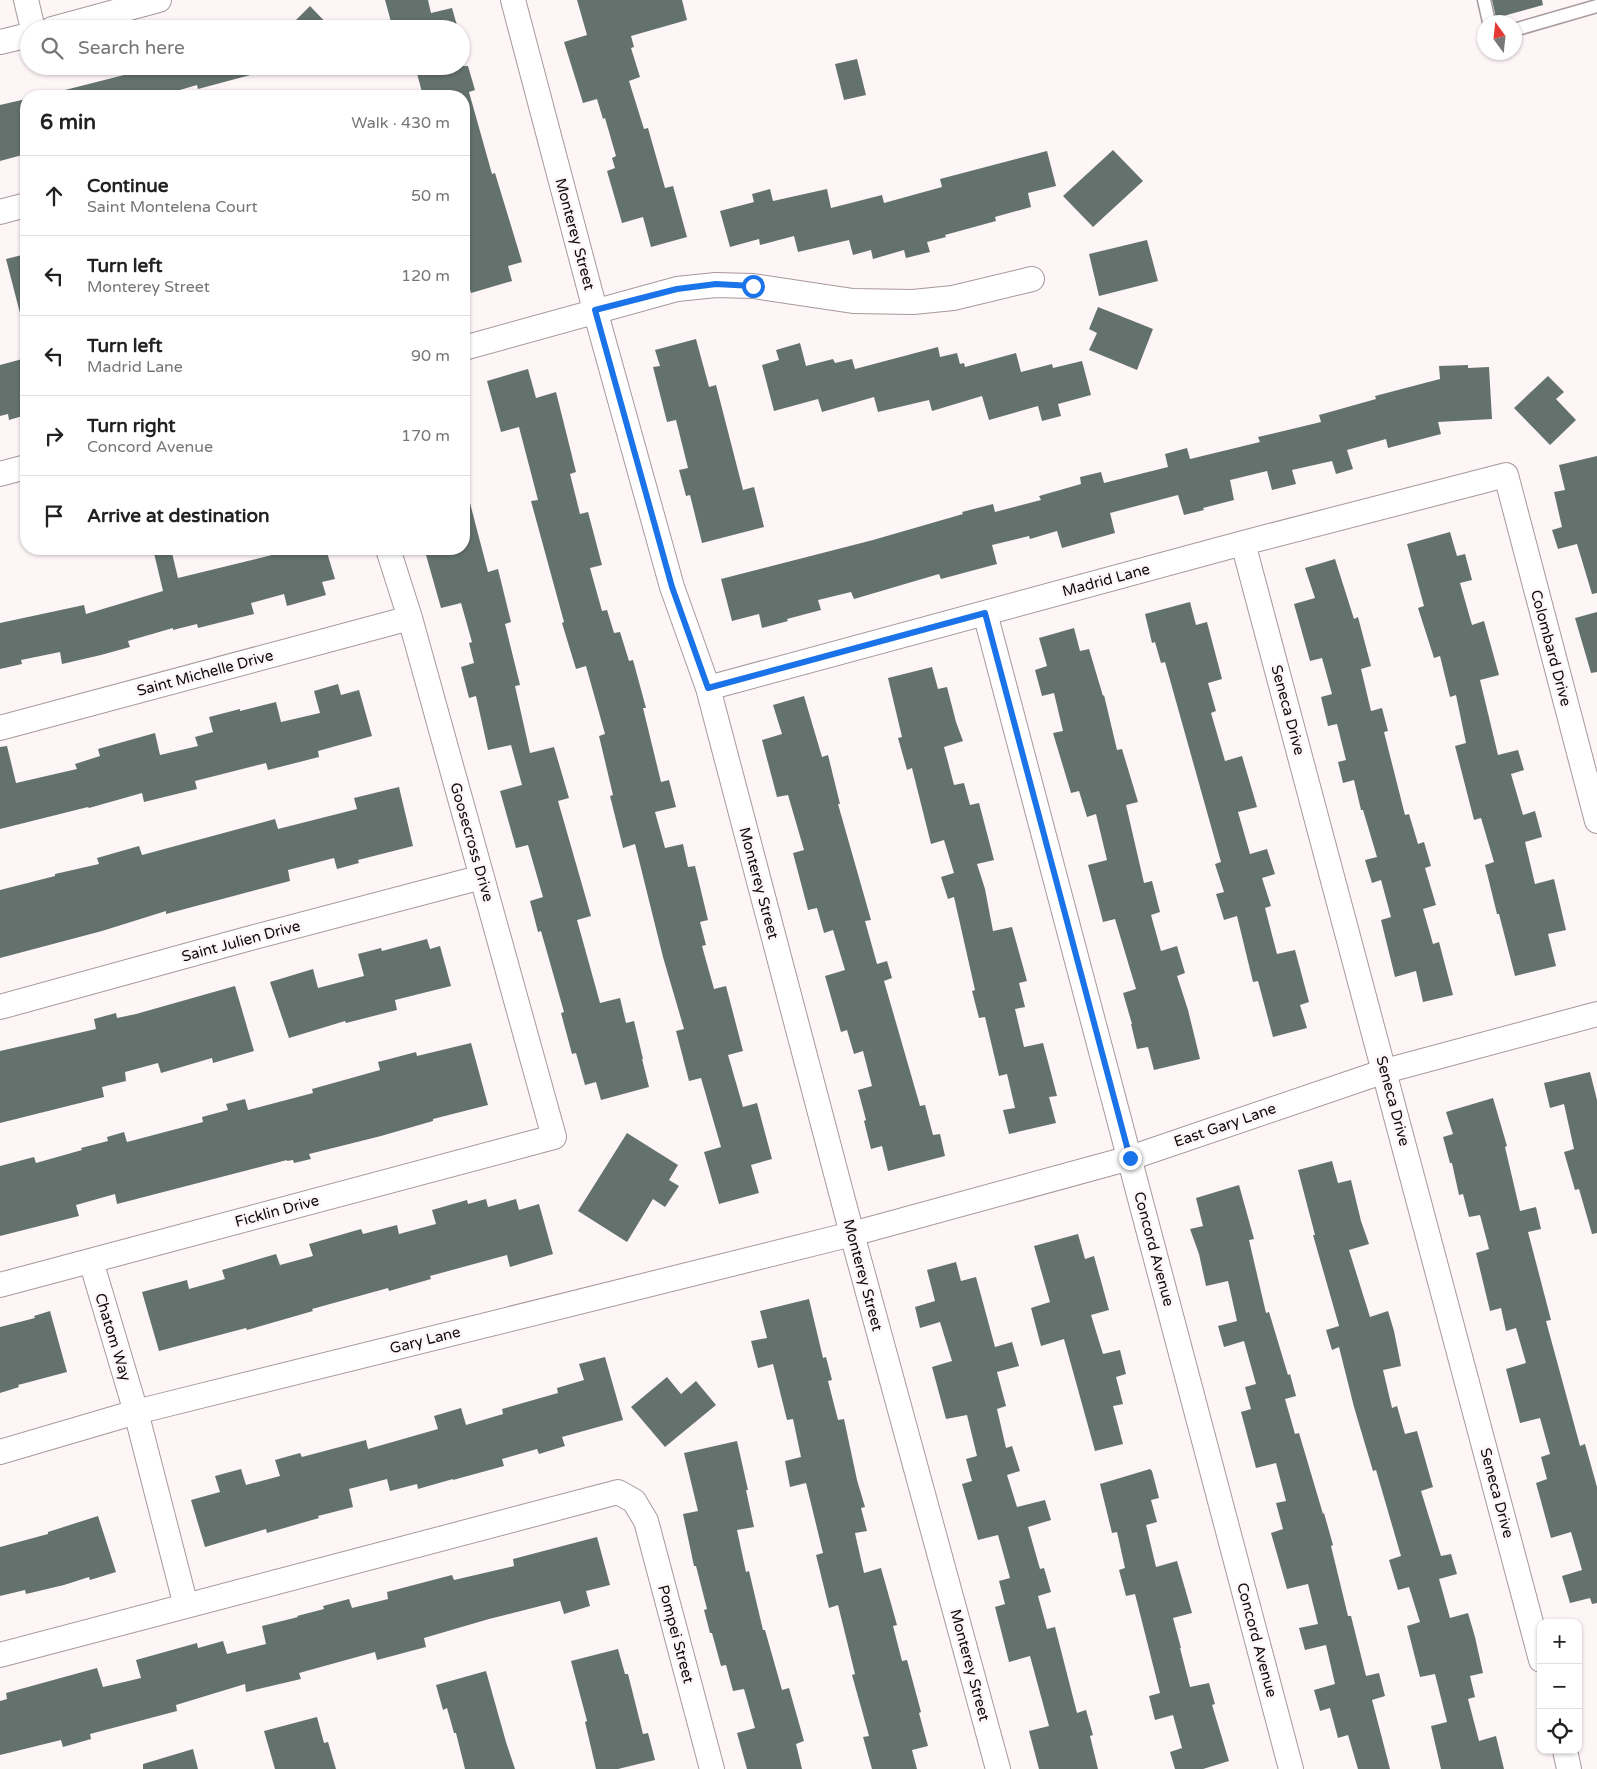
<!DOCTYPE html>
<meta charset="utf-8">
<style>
:root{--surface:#fff;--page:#f2f2f2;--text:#222;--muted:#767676;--line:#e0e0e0}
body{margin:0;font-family:"Varela Round",sans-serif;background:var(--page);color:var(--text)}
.controls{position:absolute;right:15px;bottom:15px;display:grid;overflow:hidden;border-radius:10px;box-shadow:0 1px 4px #0004}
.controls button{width:45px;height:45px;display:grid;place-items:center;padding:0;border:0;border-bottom:1px solid var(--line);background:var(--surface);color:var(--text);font:25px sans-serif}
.compass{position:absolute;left:1477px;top:15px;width:45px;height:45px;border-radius:50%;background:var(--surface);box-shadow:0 1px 4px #0004;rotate:345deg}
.stop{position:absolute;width:15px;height:15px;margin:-11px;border:4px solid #1a73e8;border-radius:50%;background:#fff}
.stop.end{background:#1a73e8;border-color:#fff;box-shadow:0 1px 5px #0008}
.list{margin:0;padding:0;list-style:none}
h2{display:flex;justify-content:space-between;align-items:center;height:65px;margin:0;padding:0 20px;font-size:21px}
h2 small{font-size:16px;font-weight:400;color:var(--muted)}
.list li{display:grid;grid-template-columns:32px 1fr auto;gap:15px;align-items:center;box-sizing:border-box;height:80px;padding:0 20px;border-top:1px solid var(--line)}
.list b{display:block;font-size:19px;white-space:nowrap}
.list p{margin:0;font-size:16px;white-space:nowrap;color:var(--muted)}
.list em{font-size:16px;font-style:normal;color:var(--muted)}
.icon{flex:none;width:28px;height:28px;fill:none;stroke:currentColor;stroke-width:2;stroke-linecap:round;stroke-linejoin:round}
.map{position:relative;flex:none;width:1597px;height:1769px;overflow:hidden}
.search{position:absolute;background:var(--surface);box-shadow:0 1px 4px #0004;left:20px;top:20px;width:450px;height:55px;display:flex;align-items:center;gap:12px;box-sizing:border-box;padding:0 18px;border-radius:28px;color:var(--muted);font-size:19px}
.panel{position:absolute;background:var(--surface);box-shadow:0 1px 4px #0004;left:20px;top:90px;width:450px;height:465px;border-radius:20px}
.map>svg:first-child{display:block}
.building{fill:#64726d}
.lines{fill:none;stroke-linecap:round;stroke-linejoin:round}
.lane-casing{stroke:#a7989b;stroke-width:15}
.street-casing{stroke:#a7989b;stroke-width:26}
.lane{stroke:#fff;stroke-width:12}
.street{stroke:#fff;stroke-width:24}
.route{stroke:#1a73e8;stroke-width:6}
.labels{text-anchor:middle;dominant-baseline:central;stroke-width:5;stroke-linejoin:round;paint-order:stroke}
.street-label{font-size:15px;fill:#0f0a0b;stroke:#fef5f7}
</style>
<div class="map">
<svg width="1597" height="1769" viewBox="0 0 1597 1769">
<rect width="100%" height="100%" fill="#fef5f7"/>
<!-- building -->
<path class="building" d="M385 0H428L431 13 452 8 458 29H393Z
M577 0H682L687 20 631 36 634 47 631 48 640 77 629 81 644 129 648 128 665 188 673 186 687 237 651 247 643 217 622 223 607 171 615 168 612 158 616 156 605 118 603 119 597 99 583 103 564 42 587 35Z
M1492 0H1542L1543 5 1496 18Z
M310 6 332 29H287Z
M857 59 866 95 844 100 835 64Z
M126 66H262V72L198 89 197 85 159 96H65V90L128 74Z
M415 66H468L475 90 469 92 492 174 495 173 522 262 508 266 512 281 471 293 464 267V242L469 240 464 224V96H423Z
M26 99V154L0 161V105Z
M1113 150 1143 181 1093 227 1063 196Z
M1047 151 1056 186 1028 193 1031 207 995 217 996 221 945 235 946 237 927 242 930 252 906 258 904 250 873 259 871 250 853 255 849 240 798 252 794 236 760 245 759 239 730 247 720 211 754 202 752 194 770 189 773 201 827 189 831 208 882 195 884 203 942 187 940 179Z
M1147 240 1158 281 1099 296 1089 254Z
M26 254V312L20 313 6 259Z
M1098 307 1153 329 1137 370 1089 350 1097 333 1089 329Z
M696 339 709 387 716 385 743 490 754 487 764 527 702 543 690 495 686 496 679 470 688 468 676 420 667 422 653 367 660 366 655 350Z
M800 343 806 366 833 359 835 363 852 359 855 369 938 347 940 357 957 353 960 364 964 363 965 367 1016 353 1021 372 1052 364 1053 368 1082 361 1091 395 1058 404 1061 416 1042 421 1038 406 989 420 982 396 932 411 929 400 878 412 874 397 822 412 818 399 774 411 762 365 779 360 776 350Z
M26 358V415L9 420 8 414 0 416V365Z
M1468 365V368L1489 367 1492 419 1438 422 1441 434 1388 448 1386 439 1347 450 1353 469 1336 474 1332 461 1292 470 1296 484 1272 490 1267 471 1230 480 1234 500 1203 508 1204 510 1184 515 1178 495 1110 513 1115 533 1062 548 1057 531 1030 539 1029 536 992 545 997 564 941 579 939 574 854 599 851 592 818 600 821 610 787 619 788 621 762 628 759 614 732 621 721 579 873 540 963 514 962 512 993 504 995 512 1041 500 1039 496 1081 484 1080 477 1101 472 1104 483 1168 467 1165 454 1187 448 1190 459 1260 442 1258 437 1321 422 1319 415 1376 399 1375 396 1440 379 1439 366Z
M528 369 536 398 556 392 576 472 570 474 580 514 588 512 602 565 590 568 602 611 607 610 614 633 620 632 629 661 633 660 646 708H643L661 782 669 780 676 807 655 812 665 848 683 844 688 867 695 866 708 920 700 922 706 945 702 946 714 989 726 986 743 1051 728 1055 743 1107 757 1103 772 1159 751 1165 759 1193 719 1204 704 1152 721 1147 701 1078 689 1081 676 1031 684 1029 663 957 635 844 623 848 610 796 613 795 599 736 605 734 586 666 576 669 562 623 564 622 531 501 538 500 519 427 501 432 487 381Z
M1548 376 1564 392 1556 399 1576 420 1550 445 1514 408Z
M1597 456V593L1592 594 1577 544 1558 549 1552 530 1562 527 1554 492 1565 490 1559 465Z
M464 503H470L488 572 498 569 511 622 505 624 520 685 515 686 530 753 554 747 569 798 558 801 591 916 577 920 600 1003 620 998 626 1023 634 1021 643 1059H642L649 1087 601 1100 596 1082 585 1085 576 1053 572 1054 561 1013 564 1012 541 931 538 932 530 901 543 897 528 845 516 848 500 791 522 785 511 745 488 750 476 696 469 698 461 667 474 663 469 643 472 642 461 603 441 608 426 555 435 553 434 549H464Z
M1450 532 1457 556 1465 554 1472 580 1460 583 1472 625 1484 621 1499 675 1480 680 1498 755 1518 750 1524 770 1511 774 1523 815 1535 811 1542 837 1525 842 1535 884 1554 879 1566 930 1548 934 1556 966 1515 976 1499 914H1497L1485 865 1494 862 1481 818 1474 820 1455 746 1466 743 1456 695 1450 697 1440 656 1434 658 1418 608 1424 606 1407 544Z
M153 549H171L178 578 272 555 271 549H326L335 579 322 582 326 595 287 606 284 594 251 603 254 614 198 628 197 624 173 630V628L128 641 130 647 101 655 62 664 60 652 21 660 22 664 0 669V623L84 605 86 614 163 591Z
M1335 559 1354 619 1358 617 1371 666 1361 669 1371 711 1382 708 1388 731 1384 732 1405 815 1409 814 1418 844 1424 842 1431 866 1425 868 1436 905 1423 909 1433 944 1439 942 1453 995 1423 1002 1416 971 1395 977 1381 920 1391 917 1381 880 1372 883 1365 860 1377 857 1363 810H1361L1354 780 1343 783 1338 762 1346 760 1337 724 1328 726 1321 697 1332 694 1322 658 1310 661 1294 604 1315 598 1305 568Z
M1190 602 1196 625 1207 622 1222 679 1208 683 1216 711 1211 713 1225 761 1242 756 1257 807 1238 812 1250 854 1267 849 1275 874 1262 878 1271 906 1265 908 1277 954 1295 950 1309 1002 1300 1005 1307 1028 1273 1037 1258 981 1253 982 1237 916 1224 920 1216 894 1224 892 1215 864 1221 862 1165 662 1161 663 1155 642 1152 643 1145 614Z
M1597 612V672L1591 673 1575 618Z
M1074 628 1080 651 1089 649 1103 696 1104 695 1117 750 1122 749 1138 802 1126 805 1144 883 1152 881 1160 912 1151 915 1161 951 1177 946 1185 973 1177 976 1188 1010 1200 1059 1154 1070 1148 1047 1137 1049 1131 1024H1132L1123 993 1136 989 1115 919 1103 922 1088 865 1107 860 1096 814 1087 817 1079 791 1071 793 1053 733 1063 731 1054 693 1042 696 1035 670 1047 666 1039 638Z
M932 667 938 689 947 687 956 722 963 741 944 747 954 785 964 783 970 805 979 803 994 860 977 864 985 889 993 931 1012 927 1027 981 1019 983 1025 1007 1015 1009 1024 1047 1043 1043 1057 1096 1049 1097 1056 1123 1009 1134 1003 1110 1015 1108 1007 1074 999 1076 985 1017 979 1018 972 991 975 990 954 897 948 899 941 877 954 873 944 840 931 844 912 768 907 770 898 738 902 737 888 678Z
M338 684 341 695 359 690 372 736 318 751 319 757 268 770 266 763 195 781 197 789 144 802 142 793 89 808 88 807 0 829V747L7 746 16 783 77 769 75 764 100 756 98 749 155 733 160 755 198 746 195 737 213 732 209 717 240 709V711L276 702 281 722 320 713 314 691Z
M804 696 822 757 828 755 840 804H838L871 920 865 921 877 964 887 961 892 978 884 981 920 1106 925 1105 933 1135 940 1134 945 1156 888 1171 882 1146 871 1149 864 1121 866 1120 858 1090 872 1086 863 1051 854 1054 847 1030 841 1032 825 976 845 970 833 930 824 933 817 908 808 910 793 853 804 850 788 795 777 797 762 740 782 734 773 705Z
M399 787 413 846 358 860 359 863 337 869 334 858 288 870 290 881 166 914V911L102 931 0 958V890L55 876V874L99 864 97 858 139 846 142 855 275 819 278 829 357 809 354 798Z
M427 939 430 949 440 946 451 986 395 1000 397 1010 346 1023 345 1021 289 1038 270 982 313 969 318 988 364 976 358 954 381 948 382 951Z
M235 986 254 1051 213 1063 212 1058 161 1073 158 1063 125 1072 126 1081 102 1087 104 1097 0 1123V1051L96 1029 94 1019 116 1013 117 1018 136 1014Z
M471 1043 488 1105 433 1119V1121L381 1136 309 1154 311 1159 294 1163 293 1160 287 1161V1160L117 1204 115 1194 76 1205 79 1216 0 1236V1166L34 1157 36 1163 82 1150 81 1148 108 1141 107 1137 124 1132 127 1142 203 1122 202 1117 228 1110 226 1104 245 1099 248 1110 313 1093 312 1089 380 1070 378 1062 416 1052 417 1056Z
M1590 1072 1597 1100V1233L1592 1234 1579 1189 1575 1190 1564 1152 1574 1149 1564 1104 1550 1108 1544 1083Z
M1493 1098 1507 1146 1505 1147 1520 1211 1536 1207 1541 1229 1528 1232 1551 1320 1546 1321 1580 1446 1585 1444 1597 1487V1603L1592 1604 1590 1598 1570 1603 1562 1576 1582 1570 1571 1532 1551 1538 1536 1483 1547 1479 1541 1457 1550 1454 1540 1418 1520 1423 1506 1369 1526 1363 1516 1328 1506 1331 1501 1308 1490 1311 1476 1253 1489 1249 1480 1215 1469 1217 1463 1194 1459 1195 1452 1163H1450L1443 1137 1453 1134 1446 1112Z
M627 1133 678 1165 669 1180 679 1186 665 1207 653 1199 627 1242 578 1211Z
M1332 1161 1338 1183 1351 1180 1361 1221 1369 1244 1349 1250 1370 1317 1388 1311 1394 1331 1401 1366 1383 1370 1392 1408 1397 1406 1405 1434 1417 1431 1433 1487 1421 1491 1441 1556 1451 1554 1457 1574 1439 1579 1450 1618 1468 1613 1475 1637 1483 1673 1470 1676 1475 1697 1468 1699 1479 1741 1496 1736 1504 1769H1441L1431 1726 1447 1722 1435 1674 1420 1677 1407 1626 1420 1622 1409 1587 1398 1590 1389 1560 1401 1556 1376 1470 1373 1471 1354 1407 1339 1347 1332 1350 1326 1330 1339 1326 1313 1235H1315L1298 1170Z
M1239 1185 1254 1239 1249 1240 1266 1313 1269 1312 1288 1375 1290 1374 1296 1396 1285 1399 1295 1434 1299 1433 1323 1514 1324 1513 1333 1545 1331 1546 1348 1616H1351L1366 1676 1379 1673 1385 1696 1372 1700 1390 1769H1358L1348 1735 1338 1738 1330 1708 1320 1711 1314 1690 1335 1684 1326 1645 1305 1650 1299 1628 1318 1624 1308 1584 1287 1589 1271 1533 1283 1529 1276 1503 1286 1501 1276 1463 1256 1468 1241 1412 1251 1409 1245 1387 1256 1384 1244 1341 1224 1347 1218 1326 1237 1321 1228 1281 1206 1286 1199 1254 1190 1229 1203 1226 1196 1198Z
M486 1199 488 1207 516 1199 519 1210 539 1204 553 1254 510 1267 507 1255 430 1276 431 1279 389 1291 388 1288 312 1309 313 1311 247 1330 246 1328 159 1351 142 1292 187 1280 189 1289 225 1279 222 1270 276 1254 280 1265 313 1256 309 1244 361 1229 363 1234 397 1225 399 1234 436 1224 432 1210 467 1200 468 1204Z
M1078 1234 1085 1259 1094 1256 1109 1310 1091 1315 1103 1354 1120 1350 1126 1374 1116 1377 1123 1404 1113 1406 1123 1444 1095 1451 1064 1339 1041 1346 1031 1308 1050 1302 1034 1246Z
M956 1262 961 1281 976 1277 995 1347 1012 1342 1019 1366 997 1372 1006 1406 997 1409 1006 1448 1012 1446 1020 1471 1007 1475 1017 1507 1045 1500 1051 1520 1028 1527 1040 1569 1044 1568 1051 1592 1038 1596 1047 1629 1055 1627 1077 1713 1086 1710 1093 1735 1090 1736 1098 1769H1039L1029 1731 1049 1726 1030 1656 1009 1662 995 1607 1005 1604 999 1581 1010 1578 998 1535 978 1540 962 1484 972 1481 966 1459 977 1456 967 1415 946 1419 932 1367 952 1361 940 1322 920 1328 915 1307 935 1301 927 1270Z
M809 1299 823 1358 826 1357 832 1380 828 1381 838 1420 844 1419 857 1480 865 1507 861 1508 867 1531 855 1533 864 1573 881 1568 897 1625 893 1626 902 1661 907 1660 921 1712 919 1713 928 1746 912 1750 917 1769H872L863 1737 869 1736 852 1675 855 1674 838 1605 829 1608 816 1555 823 1553 806 1483 790 1487 785 1461 801 1457 793 1419 787 1420 773 1364 758 1368 751 1341 767 1338 760 1311Z
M50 1311 67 1372 18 1385 19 1387 0 1393V1327L35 1318 34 1316Z
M605 1357 623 1420 562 1437 565 1446 539 1454 537 1449 502 1459 504 1466 453 1480V1479L418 1489 417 1484 390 1491 387 1479 349 1489 353 1507 318 1516 319 1518 267 1533 266 1529 205 1547 191 1500 220 1492 215 1476 241 1469 246 1485 280 1476 275 1460 300 1453 302 1457 366 1440 368 1449 438 1429 434 1416 461 1408 466 1425 503 1414 502 1409 558 1393 557 1388 584 1380 579 1364Z
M667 1377 681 1394 696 1381 716 1405 665 1447 631 1407Z
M737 1441 748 1490H746L754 1527 737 1530 746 1572 749 1571 763 1630H765L782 1690 789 1688 804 1741 796 1744 802 1769H747L737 1733 755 1728 744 1689 733 1691 726 1665 721 1666 712 1633H710L704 1610 707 1609 696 1566H694L683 1514 698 1511 684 1453Z
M1150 1469 1152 1471 1159 1498 1151 1500 1157 1522 1146 1525 1156 1567 1177 1561 1192 1613 1173 1618 1181 1648H1180L1190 1687 1209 1683 1215 1704 1212 1705 1229 1761 1203 1769H1175L1170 1752 1182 1748 1173 1715 1155 1720 1149 1696 1160 1693 1135 1594 1126 1596 1119 1570 1125 1568 1117 1532 1112 1533 1100 1484Z
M98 1516 116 1572 90 1580 89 1577 64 1585 26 1594 25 1590 0 1596V1547L48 1534V1532Z
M597 1537 610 1585 586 1591 590 1606 564 1614 560 1601 489 1619 424 1638 426 1647 377 1660 375 1652 299 1673 301 1679 246 1692 245 1684 176 1705 177 1711 90 1734 91 1739 63 1747 61 1740 0 1755V1701L7 1699 6 1693 97 1668 103 1687 141 1678 136 1660 197 1643 198 1648 223 1641 227 1654 266 1644 262 1626 298 1617 297 1616 324 1609 323 1606 349 1599 352 1608 388 1599 387 1592 452 1575 454 1580 514 1566 513 1559Z
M618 1649 625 1674H628L643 1734 648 1733 655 1760 618 1769H596L585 1722 587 1721 571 1661Z
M486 1671 506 1742 515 1769H465L456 1733H454L447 1708 443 1710 436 1685Z
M317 1717 324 1743 328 1742 336 1769H275L264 1731Z
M193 1749 198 1769H143V1764Z"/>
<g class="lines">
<!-- lane casing -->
<g class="lane-casing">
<path id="lane" d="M1484 0 1489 22
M1514 30 1597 6"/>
</g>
<!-- street casing -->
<g class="street-casing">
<path id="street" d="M26 0 33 29
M513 0 595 310 672 587 708 688 852 1234 998 1769
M52 29 159 0
M0 42 29 35
M0 212 26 205
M464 348 677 289 716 285 753 286 853 301 913 302 953 298 1032 279
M0 474 26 467
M1243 543 1541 1660
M985 613 1291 1769
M708 688 1243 543 1506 475 1597 821
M0 728 410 618
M0 1007 247 939 482 877
M91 1261 136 1412 186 1606
M0 1285 554 1137 410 618 388 549
M0 1452 136 1412 852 1234 1130 1158 1385 1071 1597 1014
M0 1655 618 1492 634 1501 646 1521 712 1769
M1565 1750 1569 1769"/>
</g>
<!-- lane -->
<use href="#lane" class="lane"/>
<!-- street -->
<use href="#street" class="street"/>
</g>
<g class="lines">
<!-- route -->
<path class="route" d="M753 286 716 284 677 289 595 310 672 587 708 688 985 613 1130 1158"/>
</g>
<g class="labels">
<!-- street labels -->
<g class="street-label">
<text transform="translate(575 234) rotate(75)">Monterey Street</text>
<text transform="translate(1106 580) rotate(-15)">Madrid Lane</text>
<text transform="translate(1551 648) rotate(75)">Colombard Drive</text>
<text transform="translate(205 673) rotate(-15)">Saint Michelle Drive</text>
<text transform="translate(1288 710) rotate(75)">Seneca Drive</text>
<text transform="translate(472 842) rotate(74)">Goosecross Drive</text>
<text transform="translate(759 883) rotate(75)">Monterey Street</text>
<text transform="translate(241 941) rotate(-15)">Saint Julien Drive</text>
<text transform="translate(1393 1101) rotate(75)">Seneca Drive</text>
<text transform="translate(1225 1125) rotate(-19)">East Gary Lane</text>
<text transform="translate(277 1211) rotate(-15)">Ficklin Drive</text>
<text transform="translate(1154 1249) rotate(75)">Concord Avenue</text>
<text transform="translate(863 1275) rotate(75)">Monterey Street</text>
<text transform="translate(113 1337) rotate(73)">Chatom Way</text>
<text transform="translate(425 1340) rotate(-14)">Gary Lane</text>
<text transform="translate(1497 1493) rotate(75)">Seneca Drive</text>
<text transform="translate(676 1634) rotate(75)">Pompei Street</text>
<text transform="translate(1257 1640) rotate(75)">Concord Avenue</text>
<text transform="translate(970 1665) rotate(75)">Monterey Street</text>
</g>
</g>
</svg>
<div class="controls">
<button>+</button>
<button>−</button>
<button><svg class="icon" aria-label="locate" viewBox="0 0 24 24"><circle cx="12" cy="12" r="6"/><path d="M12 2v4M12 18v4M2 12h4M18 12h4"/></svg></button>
</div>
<svg class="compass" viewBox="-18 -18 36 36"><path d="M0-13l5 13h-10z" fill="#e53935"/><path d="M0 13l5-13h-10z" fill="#767676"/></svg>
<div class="stop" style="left:753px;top:286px"></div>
<div class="stop end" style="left:1130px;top:1158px"></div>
<div class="search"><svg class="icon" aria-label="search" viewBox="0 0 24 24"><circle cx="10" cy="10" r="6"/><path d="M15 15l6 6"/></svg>Search here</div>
<section class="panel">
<h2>6 min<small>Walk · 430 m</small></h2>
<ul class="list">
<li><svg class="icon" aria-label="ahead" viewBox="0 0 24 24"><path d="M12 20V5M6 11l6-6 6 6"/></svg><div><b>Continue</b><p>Saint Montelena Court</p></div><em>50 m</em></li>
<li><svg class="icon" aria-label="left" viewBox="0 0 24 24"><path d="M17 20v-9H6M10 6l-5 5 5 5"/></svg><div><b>Turn left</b><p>Monterey Street</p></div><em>120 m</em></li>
<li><svg class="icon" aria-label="left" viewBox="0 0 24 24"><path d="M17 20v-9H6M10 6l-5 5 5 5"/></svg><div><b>Turn left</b><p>Madrid Lane</p></div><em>90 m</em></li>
<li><svg class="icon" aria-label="right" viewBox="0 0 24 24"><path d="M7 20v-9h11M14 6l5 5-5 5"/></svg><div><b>Turn right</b><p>Concord Avenue</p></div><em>170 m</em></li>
<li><svg class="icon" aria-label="arrive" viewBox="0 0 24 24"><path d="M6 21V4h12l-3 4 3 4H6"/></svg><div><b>Arrive at destination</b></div></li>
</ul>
</section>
</div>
